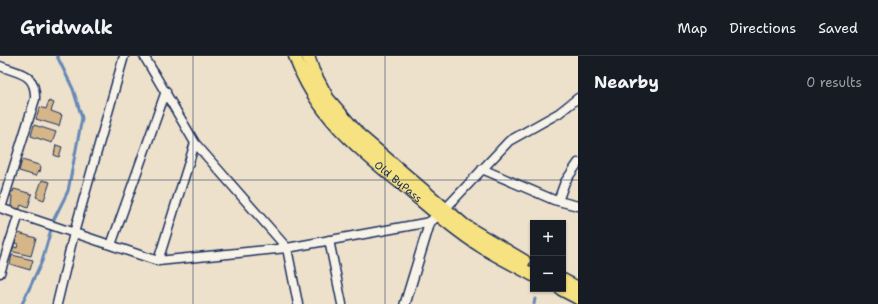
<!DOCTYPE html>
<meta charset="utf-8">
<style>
:root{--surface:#171b24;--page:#20242c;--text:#f1f3f6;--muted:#9ea1a6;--line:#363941}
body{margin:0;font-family:"Shantell Sans",sans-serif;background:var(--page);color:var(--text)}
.controls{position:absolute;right:12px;bottom:12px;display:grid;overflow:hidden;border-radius:0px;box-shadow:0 1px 3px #0004}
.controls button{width:36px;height:36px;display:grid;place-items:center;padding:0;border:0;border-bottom:1px solid var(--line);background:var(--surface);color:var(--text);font:20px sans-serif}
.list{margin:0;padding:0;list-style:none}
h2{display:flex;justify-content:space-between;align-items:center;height:52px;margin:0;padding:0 16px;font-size:17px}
h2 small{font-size:13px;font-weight:400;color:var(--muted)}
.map{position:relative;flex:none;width:578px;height:248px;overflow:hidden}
header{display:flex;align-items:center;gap:24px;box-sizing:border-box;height:56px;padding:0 20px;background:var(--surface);border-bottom:1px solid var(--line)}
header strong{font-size:19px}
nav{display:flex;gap:22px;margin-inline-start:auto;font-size:14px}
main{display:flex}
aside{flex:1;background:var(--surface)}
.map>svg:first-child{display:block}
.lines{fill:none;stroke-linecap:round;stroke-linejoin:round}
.stream{stroke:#6588b6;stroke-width:3}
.building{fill:#d5b689;stroke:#1b2f5e}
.minor-casing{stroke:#1b2f5e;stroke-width:11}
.tertiary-casing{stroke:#1b2f5e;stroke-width:12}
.primary-casing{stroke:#1b2f5e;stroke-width:15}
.minor{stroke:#f7f3e8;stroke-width:8}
.tertiary{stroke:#f7f3e8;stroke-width:9}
.primary{stroke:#f7e281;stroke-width:12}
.grid{fill:none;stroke:#1b2f5e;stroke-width:1;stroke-opacity:0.55}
.labels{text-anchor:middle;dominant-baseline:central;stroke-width:4;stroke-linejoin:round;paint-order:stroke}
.street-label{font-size:11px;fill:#1b2f5e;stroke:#f7f3e8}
</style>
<header>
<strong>Gridwalk</strong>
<nav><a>Map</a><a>Directions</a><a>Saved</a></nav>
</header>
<main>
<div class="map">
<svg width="578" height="248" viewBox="0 0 578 248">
<rect width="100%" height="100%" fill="#ede1cc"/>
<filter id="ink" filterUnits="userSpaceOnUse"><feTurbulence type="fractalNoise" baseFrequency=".025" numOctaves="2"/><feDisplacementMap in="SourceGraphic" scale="8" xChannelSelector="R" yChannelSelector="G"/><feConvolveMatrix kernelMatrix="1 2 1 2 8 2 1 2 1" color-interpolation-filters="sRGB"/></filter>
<g filter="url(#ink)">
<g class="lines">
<!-- stream -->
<path class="stream" d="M22 248 42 205 54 163 68 135 82 62 73 33 57 0
M534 248 535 243"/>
</g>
<!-- building -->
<path class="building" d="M49 45 54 47 51 55 62 59 59 70 36 63 40 51 46 53Z
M34 69 56 76 52 87 31 80Z
M56 89 62 91 59 101 54 99Z
M22 104 39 109V110L41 111 40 116 38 115 36 120 19 115Z
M42 124 50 126 44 144 36 141Z
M14 133 32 138 28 152 21 149 19 154 11 151 12 140 8 139 9 135 13 136Z
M15 176 36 182 31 200 10 195 12 190 17 192 18 188 13 186Z
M12 199 33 204 30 214 10 208Z"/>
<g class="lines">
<!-- minor casing -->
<g class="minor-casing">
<path id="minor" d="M144 0 195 87 287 192 298 248
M0 10C20 18 36 17 35 43L1 152
M482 113 554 144 578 150
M558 145 565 126 578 107
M0 152 158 205 287 192 430 166
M446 152 509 85 559 57 578 42
M329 184 342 248
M111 189 166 35
M158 205 195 87
M0 217 19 158
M57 248 74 177 124 0"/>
</g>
<!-- tertiary casing -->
<g class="tertiary-casing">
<path id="tertiary" d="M405 248 430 166 442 156"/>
</g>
<!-- primary casing -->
<g class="primary-casing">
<g id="primary">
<path id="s1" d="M295 0C313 55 359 94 403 129 428 150 452 172 479 189 496 200 515 209 533 219"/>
<path d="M308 0 313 15 328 43 359 79 465 170 524 205"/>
<path d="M563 224 578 232"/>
<path d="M561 233 578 242"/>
</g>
</g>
<!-- minor -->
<use href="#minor" class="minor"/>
<!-- tertiary -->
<use href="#tertiary" class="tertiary"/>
<!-- primary -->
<use href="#primary" class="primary"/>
</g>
</g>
<!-- grid -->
<path class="grid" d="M193 0V248M385 0V248M0 124H578"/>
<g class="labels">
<!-- street labels -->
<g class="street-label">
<text stroke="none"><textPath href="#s1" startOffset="165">Old ByPass</textPath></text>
</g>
</g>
</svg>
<div class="controls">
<button>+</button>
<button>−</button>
</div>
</div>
<aside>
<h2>Nearby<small>0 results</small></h2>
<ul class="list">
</ul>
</aside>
</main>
